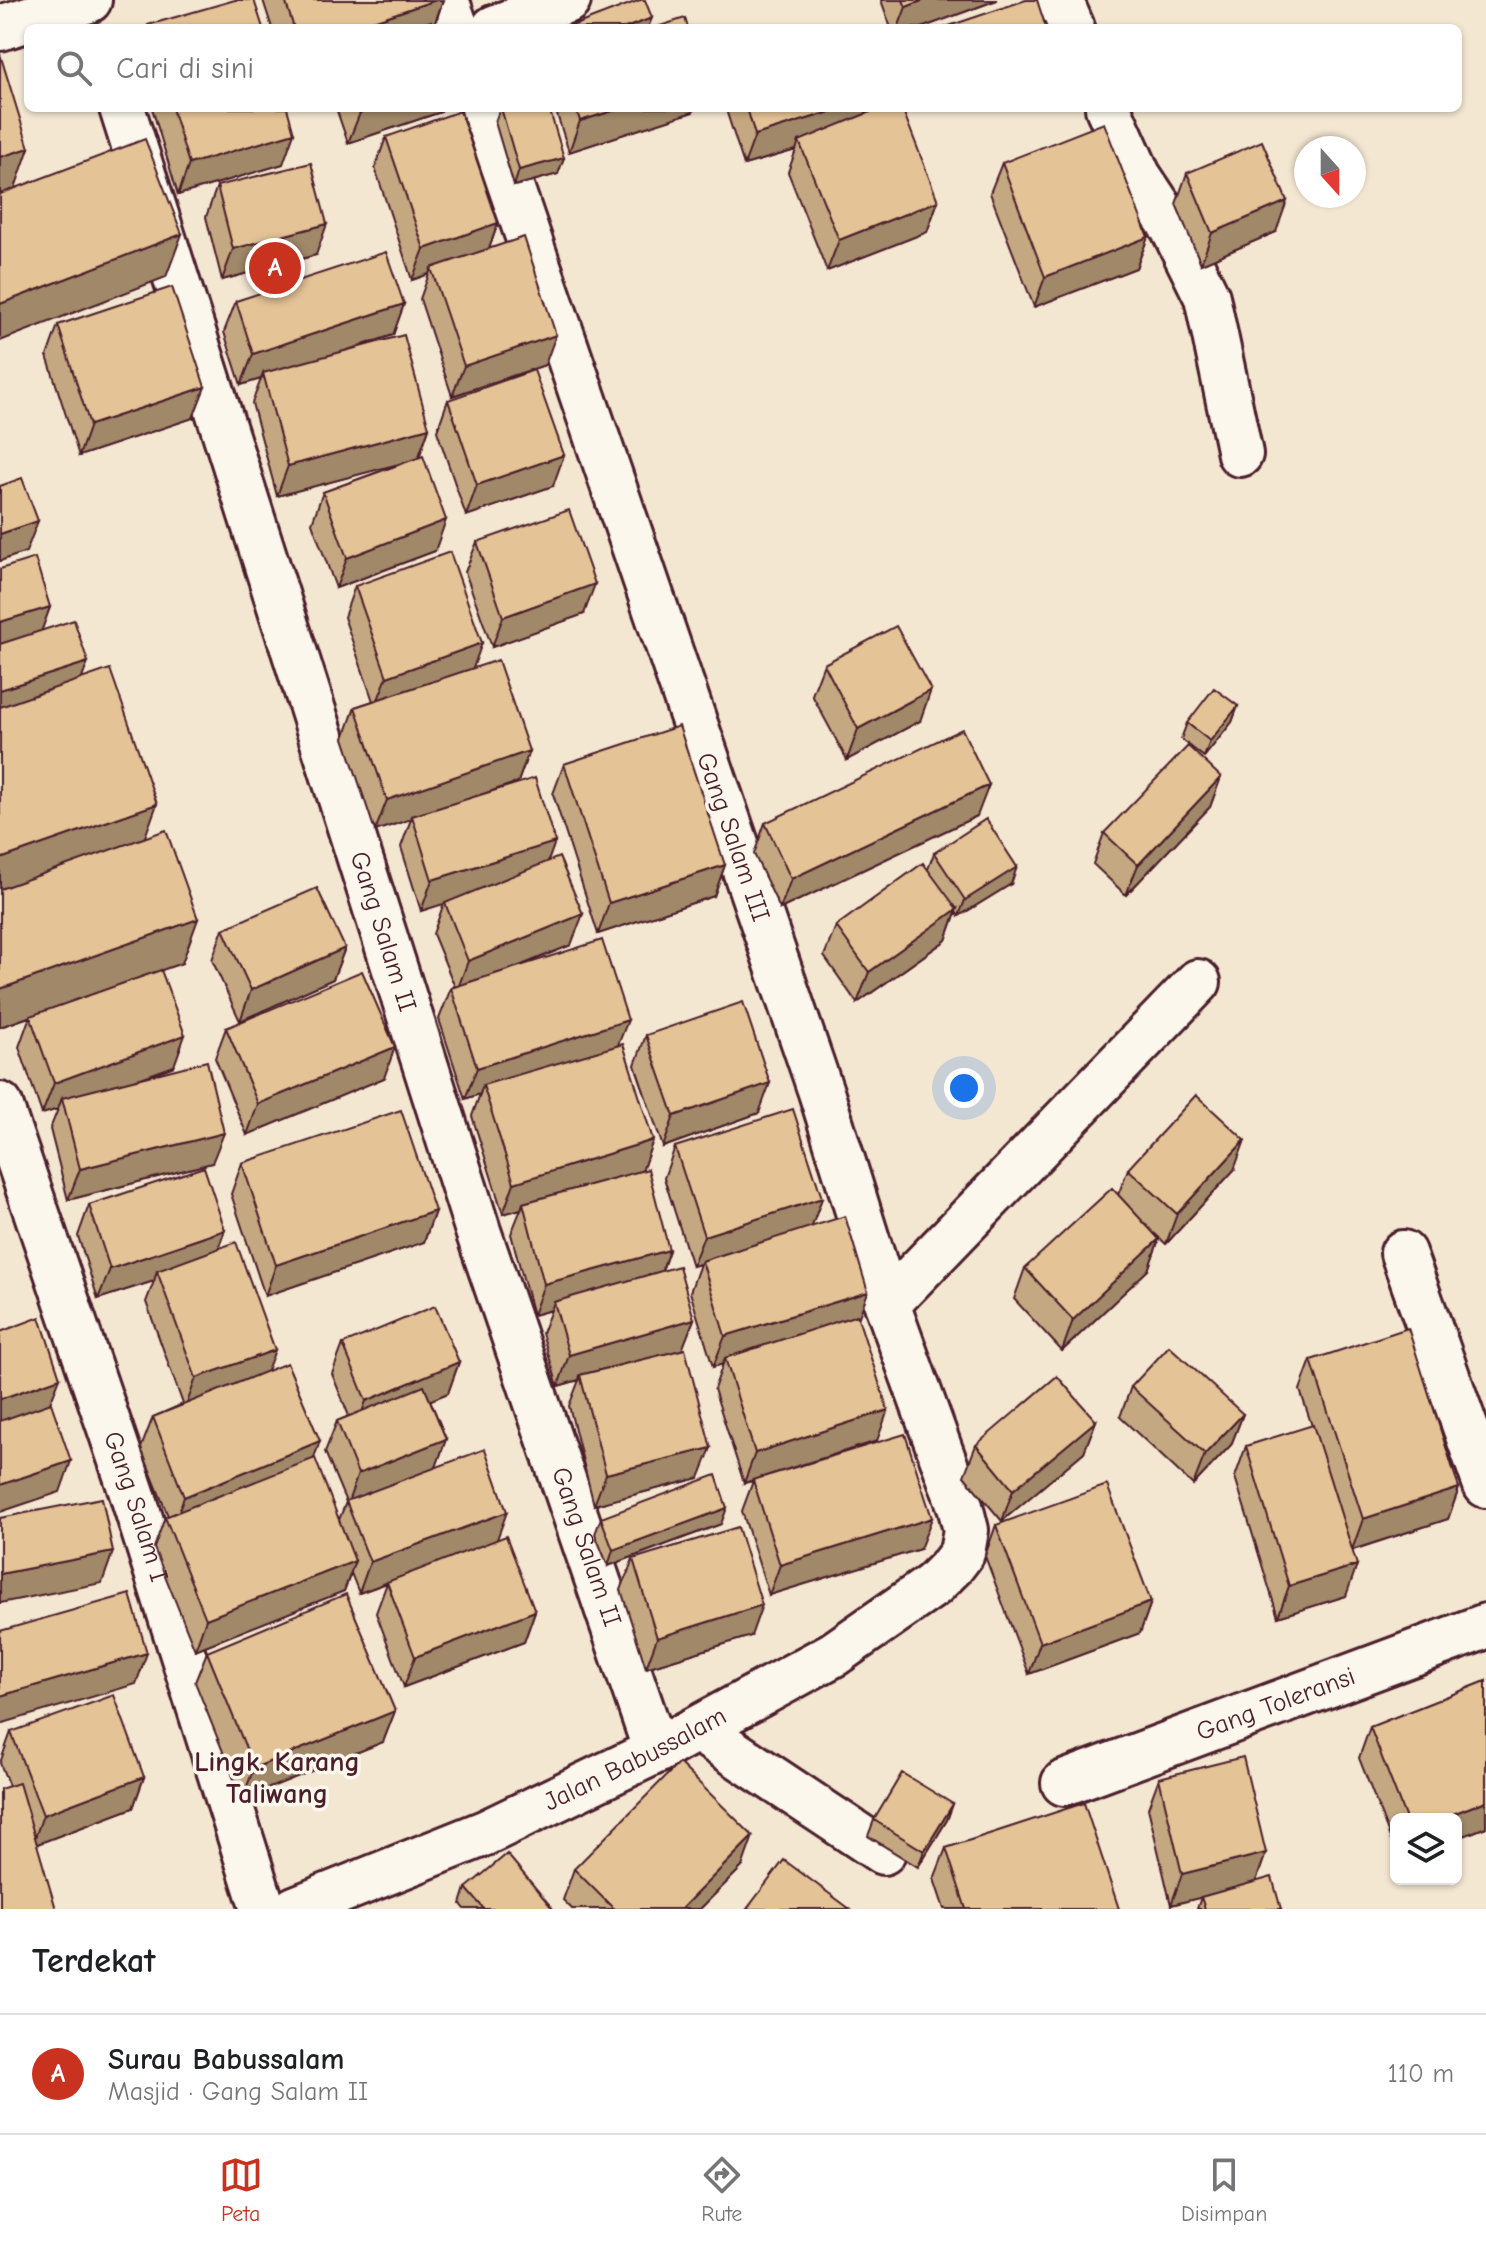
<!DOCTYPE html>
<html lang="id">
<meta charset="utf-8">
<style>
:root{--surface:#fff;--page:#f2f2f2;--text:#202124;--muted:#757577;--line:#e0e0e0;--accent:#c8321e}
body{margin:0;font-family:"Comic Neue",sans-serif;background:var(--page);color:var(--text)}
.controls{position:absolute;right:24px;bottom:24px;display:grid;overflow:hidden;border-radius:12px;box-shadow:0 2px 6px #0004}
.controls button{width:72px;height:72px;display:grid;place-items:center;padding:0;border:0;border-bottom:2px solid var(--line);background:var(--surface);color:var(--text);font:40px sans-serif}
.compass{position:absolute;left:1294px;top:136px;width:72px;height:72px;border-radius:50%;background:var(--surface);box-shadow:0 2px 6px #0004;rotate:159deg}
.you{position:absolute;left:964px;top:1088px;width:28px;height:28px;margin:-20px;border:6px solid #fff;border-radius:50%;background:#1a73e8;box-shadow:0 0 0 12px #1a73e833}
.badge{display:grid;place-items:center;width:52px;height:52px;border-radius:50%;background:var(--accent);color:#fff;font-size:26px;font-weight:700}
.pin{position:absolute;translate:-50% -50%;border:4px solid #fff;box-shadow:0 2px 8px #0006}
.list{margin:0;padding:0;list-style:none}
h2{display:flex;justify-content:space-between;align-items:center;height:104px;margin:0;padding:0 32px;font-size:34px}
h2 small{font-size:26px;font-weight:400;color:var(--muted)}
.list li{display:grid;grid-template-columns:52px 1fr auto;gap:24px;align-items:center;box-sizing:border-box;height:120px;padding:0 32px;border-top:2px solid var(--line)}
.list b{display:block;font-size:30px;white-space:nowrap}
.list p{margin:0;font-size:26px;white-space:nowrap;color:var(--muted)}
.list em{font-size:26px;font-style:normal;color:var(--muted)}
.icon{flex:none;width:44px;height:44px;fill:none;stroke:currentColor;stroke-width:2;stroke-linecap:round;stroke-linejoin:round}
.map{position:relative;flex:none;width:1486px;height:1909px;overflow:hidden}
.search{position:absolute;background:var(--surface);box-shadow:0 2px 6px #0004;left:24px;right:24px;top:24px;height:88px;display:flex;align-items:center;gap:20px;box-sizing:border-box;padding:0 28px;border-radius:12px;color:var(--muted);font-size:30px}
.sheet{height:224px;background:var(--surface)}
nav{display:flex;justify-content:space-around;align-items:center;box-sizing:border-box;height:112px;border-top:2px solid var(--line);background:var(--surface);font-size:22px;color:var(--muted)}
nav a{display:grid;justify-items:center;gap:4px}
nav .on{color:var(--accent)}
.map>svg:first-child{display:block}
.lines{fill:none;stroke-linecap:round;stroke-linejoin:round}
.minor-casing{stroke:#4a1f2b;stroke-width:50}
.minor{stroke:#fbf7ec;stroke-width:44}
.wall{fill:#c4a881;stroke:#4a1f2b;stroke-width:2}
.shaded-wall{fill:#a08869;stroke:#4a1f2b;stroke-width:2}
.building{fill:#e4c396;stroke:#4a1f2b;stroke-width:2}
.labels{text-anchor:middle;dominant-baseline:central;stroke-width:7;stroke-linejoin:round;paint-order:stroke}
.street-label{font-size:26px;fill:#4a1f2b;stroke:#fbf7ec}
.neighbourhood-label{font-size:28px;font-weight:bold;fill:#4a1f2b;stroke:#fbf7ec}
</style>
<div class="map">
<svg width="1486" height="1909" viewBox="0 0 1486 1909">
<rect width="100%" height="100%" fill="#f4e7d2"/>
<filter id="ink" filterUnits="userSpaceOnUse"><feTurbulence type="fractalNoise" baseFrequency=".0125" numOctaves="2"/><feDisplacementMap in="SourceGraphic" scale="16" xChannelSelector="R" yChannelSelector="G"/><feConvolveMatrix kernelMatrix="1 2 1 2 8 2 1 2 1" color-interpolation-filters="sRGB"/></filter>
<g filter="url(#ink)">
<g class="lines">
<!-- minor casing -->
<g class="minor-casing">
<g id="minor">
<path d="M446 0 456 28"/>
<path d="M1060 0 1072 28"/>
<path d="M0 28 89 0"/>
<path d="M494 28 568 0"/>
<path id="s1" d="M122 108 478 1231 656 1751"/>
<path d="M1108 108 1138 175 1173 228 1207 297 1240 454"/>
<path id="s2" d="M0 1105 132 1493 263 1909"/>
<path d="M1403 1253 1486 1485"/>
<path d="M887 1304 1198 982"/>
<path d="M698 1729 883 1852"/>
<path id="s3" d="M1064 1783 1486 1626"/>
<path id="s4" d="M295 1909 485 1833 656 1751 834 1654 933 1585 952 1566 962 1553 966 1530 960 1506 887 1304 821 1092 484 108"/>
</g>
</g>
<!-- minor -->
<use href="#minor" class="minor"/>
</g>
<!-- wall -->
<path class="wall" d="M263 0H443L434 28H272Z
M881 0H997L921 28H891Z
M152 108H287L283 164 178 195Z
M336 108H443L441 112 348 143Z
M500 108H549L558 174 514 186 495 122Z
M555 108H695L693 112 569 152Z
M729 108H868L865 114 938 201 927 232 827 271 788 172 796 150 744 165 727 113Z
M386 137 498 223 489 249 545 365 452 396 420 299 429 274 412 280 375 168Z
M1002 163 1148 237 1136 268 1034 307 990 193Z
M1187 173 1276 232 1201 264 1176 204Z
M217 186 316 255 222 280 206 217Z
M236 301 404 304 393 335 352 349 429 428 419 458 435 551 336 588 312 523 323 492 408 461 277 496 252 403 261 379 241 385 224 332Z
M58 325 193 418 79 456 47 356Z
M448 400 553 486 466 516 437 431Z
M477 542 584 614 492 647 465 572Z
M0 569 50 607 41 631 82 679 145 837 182 963 161 970 174 1066 146 1076 212 1163 68 1200 50 1129 58 1109 42 1114 19 1047 30 1016 61 1006 0 1027Z
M355 586 473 668 529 751 518 782 479 796 548 861 571 945 519 966 618 1045 653 1140 642 1171 669 1250 662 1271 694 1319 682 1349 699 1478 594 1505 569 1406 579 1380 558 1386 542 1333 551 1310 533 1315 511 1234 521 1209 503 1214 472 1116 480 1094 465 1099 439 1019 451 988 455 987 433 934 444 903 421 911 401 847 411 819 375 831 344 738 355 707 373 701 344 617Z
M824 664 920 721 847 760 812 695Z
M1238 706 1232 722 1204 757 1181 739 1187 723Z
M564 764 725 865 714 896 598 934 553 794Z
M1221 777 1210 807 1126 895 1093 864 1104 833Z
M977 816 780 909 754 854 765 823Z
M934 853 1011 884 959 916 956 912 946 940 857 1003 824 956 836 926 928 869Z
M223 929 345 948 333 979 240 1021 212 960Z
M226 1028 384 1078 247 1135 215 1058Z
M646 1035 759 1113 663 1147 635 1065Z
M675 1147 822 1198 811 1227 858 1318 877 1441 770 1475 920 1549 769 1595 742 1511 753 1481 744 1483 714 1389 723 1364 713 1367 690 1292 700 1264 692 1266 664 1178Z
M242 1163 435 1211 424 1242 265 1296 231 1194Z
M1128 1169 1234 1170 1166 1244 1154 1233 1159 1239 1148 1270 1062 1351 1014 1299 1025 1268 1118 1195Z
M89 1205 218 1249 267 1371 314 1459 339 1520 346 1502 325 1452 337 1421 349 1416 332 1374 343 1344 459 1362 448 1393 430 1400 446 1439 436 1467 497 1540 535 1611 524 1642 404 1687 376 1613 387 1583 359 1593 351 1573 344 1591 195 1650 154 1548 165 1517 168 1516 141 1448 153 1417 183 1404 146 1302 154 1281 98 1299 78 1236Z
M1311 1360 1459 1488 1448 1519 1353 1550 1346 1596 1278 1617 1235 1477 1246 1446 1312 1426 1300 1390Z
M1131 1387 1243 1414 1231 1445 1193 1485 1120 1417Z
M1096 1421 1084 1452 1002 1521 964 1476 976 1445Z
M601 1518 721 1524 608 1566 595 1534Z
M996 1525 1151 1602 1140 1633 1029 1674 985 1556Z
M633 1559 751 1636 646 1668 621 1590Z
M207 1652 395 1711 383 1742 242 1799 195 1682Z
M1486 1681V1827L1456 1839V1819H1396V1853L1359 1758 1370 1727Z
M11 1732 144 1777 133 1808 37 1844 9 1786 0 1763Z
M1159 1778 1266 1853 1256 1881 1281 1909H1197L1201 1897 1171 1905 1148 1808Z
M953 1804 947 1820 918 1867 868 1836 874 1820Z
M946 1848 1119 1909H944L934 1879Z
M742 1867 700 1909H572L563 1900 574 1869Z
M466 1888 553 1909H465L461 1904Z"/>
<!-- shaded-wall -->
<path class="shaded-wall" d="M436 0H443L433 28H352Z
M924 0H997L921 28H898L906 7Z
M652 18 648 28H625Z
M373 108H443L441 112 348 143 360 113Z
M622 108H695L693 112 569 152 580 121Z
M843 108H868L859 130 799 141 796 150 744 165 755 135Z
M294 133 283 164 178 195 189 164Z
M29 148 14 191 0 196V157Z
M564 158 558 174 514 186 519 170Z
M938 201 927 232 827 271 839 240Z
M1287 201 1276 232 1201 264 1212 233Z
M498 223 487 254 431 268 429 274 412 280 424 249Z
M327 224 316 255 222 280 233 249Z
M182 234 166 277 0 341V304Z
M1148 237 1136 268 1034 307 1045 277Z
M404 304 393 335 264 378 263 373 261 379 241 385 253 354Z
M556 335 545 365 452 396 464 366Z
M205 387 193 418 79 456 90 425Z
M429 428 418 459 277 496 288 466Z
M564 455 553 486 466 516 477 485Z
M446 520 435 551 336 588 347 558Z
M38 521 26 552 0 561V534Z
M595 584 584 614 492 647 503 617Z
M50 607 39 638 0 650V622Z
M482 643 471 674 375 707 387 677Z
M88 662 77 692 0 718V690Z
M931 690 920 721 847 760 858 729Z
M1238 706 1232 722 1204 757 1210 741Z
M529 751 518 782 413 818 412 816 411 819 375 831 387 800Z
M1221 777 1210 807 1126 895 1138 865Z
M989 785 977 816 780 909 791 879Z
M157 804 141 848 0 897V859Z
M555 842 544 873 421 911 432 880Z
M725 865 714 896 598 934 609 903Z
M1017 867 1011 884 959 916 965 900Z
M957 909 946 940 857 1003 869 972Z
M583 914 571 945 457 991 468 961Z
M198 919 182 963 0 1027V989Z
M345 948 333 979 240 1021 251 990Z
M628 1020 616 1050 483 1085 480 1094 465 1099 477 1068Z
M185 1035 174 1066 64 1106 62 1098 58 1109 42 1114 54 1083Z
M395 1047 384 1078 247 1135 258 1104Z
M770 1083 759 1113 663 1147 674 1116Z
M224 1133 212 1163 68 1200 80 1169Z
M653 1140 642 1171 523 1203 521 1209 503 1214 514 1183Z
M1245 1140 1234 1170 1166 1244 1177 1214Z
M822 1198 811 1229 702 1261 700 1264 692 1266 704 1236Z
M435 1211 424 1242 265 1296 276 1265Z
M225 1230 214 1261 157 1271 154 1281 98 1299 110 1269Z
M1159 1239 1148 1270 1062 1351 1073 1320Z
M669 1250 658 1281 554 1302 551 1310 533 1315 544 1284Z
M868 1292 857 1322 725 1358 723 1364 713 1367 725 1336Z
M694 1319 682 1350 580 1375 579 1380 558 1386 569 1355Z
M275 1350 263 1381 185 1409 196 1378Z
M459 1362 448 1393 355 1432 366 1401Z
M60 1378 48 1408 0 1425V1399Z
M888 1410 877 1441 744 1483 755 1453Z
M1243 1414 1231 1445 1193 1485 1205 1454Z
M1096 1421 1084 1452 1002 1521 1013 1490Z
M446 1439 435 1470 347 1505 358 1474Z
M320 1441 309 1472 173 1528 184 1497Z
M711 1448 699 1478 594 1505 606 1474Z
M71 1461 60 1492 0 1512V1485Z
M1459 1488 1448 1519 1352 1550 1363 1519Z
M727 1508 721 1524 608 1566 613 1550Z
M507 1512 496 1542 359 1593 370 1562Z
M932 1518 920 1549 769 1595 780 1565Z
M113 1552 102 1583 0 1603V1574Z
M355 1561 344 1591 195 1650 206 1619Z
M1357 1565 1346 1596 1278 1617 1289 1586Z
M1151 1602 1140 1633 1029 1674 1040 1643Z
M762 1605 751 1636 646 1668 657 1638Z
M535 1611 524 1642 404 1687 415 1657Z
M147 1653 136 1684 0 1724V1696Z
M395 1711 383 1742 242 1799 254 1768Z
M144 1777 133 1808 32 1846 43 1815Z
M1486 1801V1827L1456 1839V1819H1440Z
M953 1804 947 1820 918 1867 924 1851Z
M753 1836 742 1867 700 1909H681Z
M1266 1853 1255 1884 1171 1905 1182 1874Z"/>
<!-- building -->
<path class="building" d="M235 0H254L263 28H149L148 25Z
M285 0H436L352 28H294Z
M640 0H645L652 18 625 28H567Z
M903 0H924L906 7Z
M1026 0H1037L1046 28H943Z
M685 18 688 28H654Z
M431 21 434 28H410Z
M0 54 29 148 0 157Z
M172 108H287L294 133 189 164Z
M358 108H373L360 113Z
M501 108H549L564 158 519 170Z
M576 108H622L580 121Z
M747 108H843L755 135Z
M880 108H902L938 201 839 240 799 141Z
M460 111 498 223 424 249 386 137Z
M1104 123 1148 237 1045 277 1002 163Z
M145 139 182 234 0 304V194Z
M1262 141 1287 201 1212 233 1187 173Z
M311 163 327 224 233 249 217 186Z
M524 237 556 335 464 366 431 268Z
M386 252 404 304 253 354 236 301Z
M172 287 205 387 90 425 58 325Z
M404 335 429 428 288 466 263 373Z
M534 370 564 455 477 485 448 400Z
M423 456 446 520 347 558 323 492Z
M22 478 38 521 0 534V486Z
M569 510 595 584 503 617 477 542Z
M450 552 482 643 387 677 355 586Z
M35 558 50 607 0 622V569Z
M74 620 88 662 0 690V644Z
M896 626 931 690 858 729 824 664Z
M498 660 529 751 387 800 355 707Z
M110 669 157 804 0 859V707Z
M1214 688 1238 706 1210 741 1187 723Z
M679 726 725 865 609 903 564 764Z
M962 729 989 785 791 879 765 823Z
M1188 746 1221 777 1138 865 1104 833Z
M535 778 555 842 432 880 412 816Z
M986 819 1017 867 965 900 934 853Z
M166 830 198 919 0 989V889Z
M559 857 583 914 468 961 445 903Z
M923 863 957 909 869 972 836 926Z
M317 888 345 948 251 990 223 929Z
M602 940 628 1020 477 1068 451 988Z
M161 970 185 1035 54 1083 30 1016Z
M362 971 395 1047 258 1104 226 1028Z
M743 1002 770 1083 674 1116 646 1035Z
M623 1044 653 1140 514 1183 483 1085Z
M207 1061 224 1133 80 1169 62 1098Z
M1196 1095 1245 1140 1177 1214 1128 1169Z
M793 1109 822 1198 704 1236 675 1147Z
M401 1110 435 1211 276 1265 242 1163Z
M204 1167 225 1230 110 1269 89 1205Z
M648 1169 669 1250 544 1284 523 1203Z
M1112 1188 1159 1239 1073 1320 1025 1268Z
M845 1216 868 1292 725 1336 702 1261Z
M236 1242 275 1350 196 1378 157 1271Z
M679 1266 694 1319 569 1355 554 1302Z
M435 1306 459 1362 366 1401 343 1344Z
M857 1315 888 1410 755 1453 725 1358Z
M40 1317 60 1378 0 1399V1332Z
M1408 1328 1459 1488 1363 1519 1311 1360Z
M1169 1346 1243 1414 1205 1454 1131 1387Z
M685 1349 711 1448 606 1474 580 1375Z
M287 1363 320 1441 184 1497 153 1417Z
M1057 1376 1096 1421 1013 1490 976 1445Z
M424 1386 446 1439 358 1474 337 1421Z
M51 1403 71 1461 0 1485V1421Z
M1313 1425 1357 1565 1289 1586 1246 1446Z
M905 1434 932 1518 780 1565 753 1480Z
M485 1449 507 1512 370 1562 346 1501Z
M315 1458 355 1561 206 1619 165 1517Z
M716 1475 727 1508 613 1550 601 1518Z
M1107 1485 1151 1602 1040 1643 996 1525Z
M102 1498 113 1552 0 1574V1518Z
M738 1527 762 1605 657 1638 633 1559Z
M506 1536 535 1611 415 1657 387 1582Z
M130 1594 147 1653 0 1696V1631Z
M346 1594 395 1711 254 1768 207 1652Z
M1486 1681V1801L1440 1819H1406L1370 1727Z
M114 1695 144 1777 43 1815 11 1732Z
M1243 1757 1266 1853 1182 1874 1159 1778Z
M679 1763 753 1836 681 1909H614L574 1869Z
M902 1773 953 1804 924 1851 874 1820Z
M19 1783 56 1909H0V1789Z
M1084 1803 1119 1909H966L946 1848Z
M507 1854 553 1909H484L466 1888Z
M784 1860 850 1909H747Z
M1272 1877 1281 1909H1205L1201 1897Z"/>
</g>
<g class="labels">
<!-- street labels -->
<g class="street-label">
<text transform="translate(733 837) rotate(71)">Gang Salam III</text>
<text stroke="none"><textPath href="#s1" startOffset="864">Gang Salam II</textPath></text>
<text stroke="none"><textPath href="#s2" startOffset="424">Gang Salam I</textPath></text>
<text stroke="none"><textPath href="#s1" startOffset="1512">Gang Salam II</textPath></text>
<text stroke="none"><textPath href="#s3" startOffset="226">Gang Toleransi</textPath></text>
<text stroke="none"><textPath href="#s4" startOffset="372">Jalan Babussalam</textPath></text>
</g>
<!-- neighbourhood labels -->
<g class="neighbourhood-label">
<text x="277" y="1762">Lingk. Karang<tspan x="277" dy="32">Taliwang</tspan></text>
</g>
</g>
</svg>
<div class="controls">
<button><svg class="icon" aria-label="layers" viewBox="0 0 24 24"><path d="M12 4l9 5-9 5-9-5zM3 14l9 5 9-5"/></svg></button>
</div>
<svg class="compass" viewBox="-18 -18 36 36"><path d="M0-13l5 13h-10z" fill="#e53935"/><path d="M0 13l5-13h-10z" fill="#757577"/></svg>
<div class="you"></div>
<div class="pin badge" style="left:275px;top:268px">A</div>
<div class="search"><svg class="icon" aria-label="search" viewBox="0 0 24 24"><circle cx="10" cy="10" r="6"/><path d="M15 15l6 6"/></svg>Cari di sini</div>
</div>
<section class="sheet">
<h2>Terdekat<small></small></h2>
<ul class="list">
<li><span class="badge">A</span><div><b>Surau Babussalam</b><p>Masjid · Gang Salam II</p></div><em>110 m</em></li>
</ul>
</section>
<nav>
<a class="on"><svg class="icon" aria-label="map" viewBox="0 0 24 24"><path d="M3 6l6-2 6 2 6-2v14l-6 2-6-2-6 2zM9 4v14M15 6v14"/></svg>Peta</a>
<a><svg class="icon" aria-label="directions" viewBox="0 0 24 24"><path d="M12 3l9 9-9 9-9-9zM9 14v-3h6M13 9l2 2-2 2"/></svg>Rute</a>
<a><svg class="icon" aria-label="saved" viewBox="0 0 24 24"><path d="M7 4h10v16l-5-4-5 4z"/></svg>Disimpan</a>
</nav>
